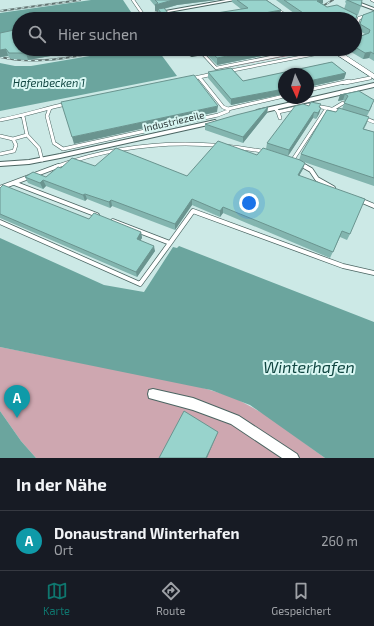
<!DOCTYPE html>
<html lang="de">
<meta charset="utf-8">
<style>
:root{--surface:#171b24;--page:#20242c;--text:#f1f3f6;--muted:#9ea1a6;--line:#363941;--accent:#0f766e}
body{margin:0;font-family:"Exo 2",sans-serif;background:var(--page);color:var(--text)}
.compass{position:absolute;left:278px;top:68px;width:36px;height:36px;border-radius:50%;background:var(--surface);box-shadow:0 1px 3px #0004;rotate:176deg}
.you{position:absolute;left:249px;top:203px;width:14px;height:14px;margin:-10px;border:3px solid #fff;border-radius:50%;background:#1a73e8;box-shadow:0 0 0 6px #1a73e833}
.badge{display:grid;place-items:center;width:26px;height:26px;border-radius:50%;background:var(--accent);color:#fff;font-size:13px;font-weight:700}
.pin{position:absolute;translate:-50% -33px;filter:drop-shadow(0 1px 2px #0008)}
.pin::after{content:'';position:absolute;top:21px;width:14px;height:12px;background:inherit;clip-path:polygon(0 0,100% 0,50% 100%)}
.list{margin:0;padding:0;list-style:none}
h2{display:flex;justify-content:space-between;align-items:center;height:52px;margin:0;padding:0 16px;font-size:17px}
h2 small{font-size:13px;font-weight:400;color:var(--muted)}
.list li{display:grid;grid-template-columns:26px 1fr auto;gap:12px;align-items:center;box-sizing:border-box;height:60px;padding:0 16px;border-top:1px solid var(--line)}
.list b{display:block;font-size:15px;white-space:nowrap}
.list p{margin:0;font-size:13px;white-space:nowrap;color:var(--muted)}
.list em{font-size:13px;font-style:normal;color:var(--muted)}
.icon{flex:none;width:22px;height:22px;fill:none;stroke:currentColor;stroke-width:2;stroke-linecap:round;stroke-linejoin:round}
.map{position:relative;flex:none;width:374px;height:458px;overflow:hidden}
.search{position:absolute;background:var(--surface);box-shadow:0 1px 3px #0004;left:12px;right:12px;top:12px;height:44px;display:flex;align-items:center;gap:10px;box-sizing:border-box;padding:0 14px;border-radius:22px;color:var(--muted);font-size:15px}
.sheet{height:112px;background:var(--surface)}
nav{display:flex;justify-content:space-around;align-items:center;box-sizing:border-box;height:56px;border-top:1px solid var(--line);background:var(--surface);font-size:11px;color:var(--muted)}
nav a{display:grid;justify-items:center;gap:2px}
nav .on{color:var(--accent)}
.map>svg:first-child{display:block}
.green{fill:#cea7b0}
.water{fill:#6ba59e}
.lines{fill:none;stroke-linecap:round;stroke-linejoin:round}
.lane-far2-casing{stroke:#4b6562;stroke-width:3.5}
.lane-far1-casing{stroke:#4b6562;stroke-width:4}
.lane-casing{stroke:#4b6562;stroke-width:5.5}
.street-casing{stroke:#4b6562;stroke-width:2}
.secondary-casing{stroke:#4b6562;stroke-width:1}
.lane-far2{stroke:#fff;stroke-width:2.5}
.lane-far1{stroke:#fff;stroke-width:3}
.lane{stroke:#fff;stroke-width:4}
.street{fill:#fff;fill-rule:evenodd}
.secondary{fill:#fff;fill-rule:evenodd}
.rail-casing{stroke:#617270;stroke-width:2}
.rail{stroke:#d9f7f3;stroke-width:1;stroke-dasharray:3.5;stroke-linecap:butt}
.wall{fill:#83b5af}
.shaded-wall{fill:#6a948f}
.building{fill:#98d3cc;stroke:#6a948f}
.labels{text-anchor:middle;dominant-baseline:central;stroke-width:4;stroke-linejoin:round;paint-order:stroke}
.far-street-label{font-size:10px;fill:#2a3534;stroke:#d9f7f3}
.far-water-label{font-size:11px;font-style:italic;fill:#124742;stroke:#d9f7f3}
.near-water-label{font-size:16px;font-style:italic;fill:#124742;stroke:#d9f7f3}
</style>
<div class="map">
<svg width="374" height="458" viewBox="0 0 374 458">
<rect width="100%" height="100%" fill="#cce9e6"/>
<!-- green -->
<path class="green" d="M318 49H326L209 71Z
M0 347 190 384 233 397 266 415 325 458H36L21 441 0 411Z"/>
<!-- water -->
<path class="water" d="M91 0H123L133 15 104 19H19V32L0 35V13Z
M131 49H157L177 76 0 111V63L15 66H31Z
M0 238 104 285 144 292 173 247 177 248 179 246 374 322V458H325L250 405 211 390 0 347Z
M0 411 21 441 36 458H0Z"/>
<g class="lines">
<!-- lane-far2 casing -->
<g class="lane-far2-casing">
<path id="lane-far2" d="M133 0 144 16
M372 0 374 1
M355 31 359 18 366 16
M203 54 216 68 311 49
M229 71 341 49"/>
</g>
<!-- lane-far1 casing -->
<g class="lane-far1-casing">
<path id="lane-far1" d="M199 77 223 107 228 109
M190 79 213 74
M345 83 370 78
M308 90 349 81
M50 108 47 116 54 143 63 149 218 115 228 111V109L284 96
M275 108 278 112 309 105 327 108 292 161
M327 108 342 112
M333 109 343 103
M278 112 280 118
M23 116 27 135 39 148 42 160
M364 118 374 122
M0 120C23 116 43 109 66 104
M0 136 13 139
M0 154 14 151 16 145 13 139 27 135
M301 165 306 167
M55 167C124 142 194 138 266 152"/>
</g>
<!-- lane casing -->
<g class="lane-casing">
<path id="lane" d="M304 166 311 170 317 179 333 188
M14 183 97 215
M0 188 58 166
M360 200 374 206
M113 221 170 243 193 211 343 266 374 273
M0 222 140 284 170 243"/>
</g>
<!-- street casing -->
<g class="street-casing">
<path id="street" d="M226 0H235L130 19H121Z
M347 0H353L374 8V10Z
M219 49H229L192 56 190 55Z
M374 83V87L257 114 254 112 257 110Z
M215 120 218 122 217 123 60 158 29 164 0 166V162L29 160 60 154Z
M153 389 193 398 239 416 297 454 299 458H282L231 424 193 410 149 398 148 394 149 390Z"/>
</g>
<!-- secondary casing -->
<g class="secondary-casing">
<path id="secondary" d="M259 0H266L293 19H286Z
M328 49H336L374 74V79Z"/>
</g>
<!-- lane-far2 -->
<use href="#lane-far2" class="lane-far2"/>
<!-- lane-far1 -->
<use href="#lane-far1" class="lane-far1"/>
<!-- lane -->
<use href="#lane" class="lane"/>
<!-- street -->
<use href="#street" class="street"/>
<!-- secondary -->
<use href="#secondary" class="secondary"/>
<!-- rail casing -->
<g class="rail-casing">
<path id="rail" d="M0 11 80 0
M288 19 316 10 333 0
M0 57C39 66 76 56 115 49"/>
</g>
<!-- rail -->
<use href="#rail" class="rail"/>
</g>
<!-- wall -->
<path class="wall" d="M150 0H216L177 5 164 9 173 19H161L158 15V11H155V6Z
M232 0H266L280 17 241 9 232 2Z
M276 0H323V3H322L327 7 344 9 346 3 345 2 346 0H362L361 6 358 15H357L355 19H302Z
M374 11V61L369 58 363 59 346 49H355V37L356 38 365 34 358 30 363 15Z
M0 33 19 49H90L28 60 11 59 8 56 0 57Z
M208 49H297L217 65 207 55Z
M332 62 346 73 344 79 308 87V74H284V94L231 105 208 78V72L231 68 243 81Z
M359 91 372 106 367 116V123L364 129 374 132V186L301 161 303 169 299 176 350 234 347 240 340 237 330 258 223 213 220 217 192 205 175 230 112 206 110 208 87 199 85 201 46 186 43 189 28 183 25 177H46L61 168 95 166 187 176 257 155 299 160 301 154 336 112 342 109 345 101 343 100 338 101 340 95Z
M309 106 320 108 319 114 316 119 313 118 288 156 266 149 267 143Z
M268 107 267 113 243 143 205 130V124Z
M0 188 89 219 141 232 142 238 140 240 155 251 137 277 0 218Z"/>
<!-- shaded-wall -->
<path class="shaded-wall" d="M173 0H216L177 5 159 10 158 9V11H155V5Z
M319 0H323V3L316 6 317 1Z
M281 10 280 17 267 19H232Z
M6 49 8 56 0 57V50Z
M48 49H90L28 60 26 53Z
M264 49H297L217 65V58Z
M371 52 369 58 363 59 365 53Z
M346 73 344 79 308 87V82L309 81Z
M284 89V94L231 105V99Z
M345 94 343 100 338 101 340 95Z
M218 106 217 112 74 144 72 137Z
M268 107 267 113 243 143V137Z
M321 108 319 114 316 119 318 113Z
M314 112 313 118 288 156 289 150Z
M305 163 303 169 296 181 298 175Z
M43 180 46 186 43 189 40 183Z
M85 194 87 199 85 201 83 195Z
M192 199V205L175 230V224Z
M111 200 112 206 110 208 109 202Z
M223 207V213L220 217V211Z
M141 232 142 238 138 244 137 239Z
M154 246 155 251 137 277 136 272Z
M218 432 207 458H206Z"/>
<!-- building -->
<path class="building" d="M155 0H173L155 5 158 3Z
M237 0H266L281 10 232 19H179L248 8Z
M284 0H319L317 1 327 7 337 5 357 15 355 22V19H312Z
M347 0H362L361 6Z
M164 8 173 19H166L158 9Z
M374 11V54L371 52 365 53 355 47V37L356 38 369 33 370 30 360 24 363 15Z
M19 29V49H48L26 53H9L6 49 0 50V33Z
M209 49H264L217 58Z
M332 62 346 73 309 81 308 82V74H284V89L231 99 208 72 231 68 243 81Z
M194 75 218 106 72 137 61 102Z
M359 91 374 100 369 111 344 103 348 96 345 94 340 95Z
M311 102 321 104 319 107 321 108 318 113 314 112 289 150 267 143 295 106 303 104 309 106Z
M268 107 243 137 205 124 236 115Z
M339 108 369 117 363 129 374 132V178L301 154 327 110 336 112Z
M218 141 257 155 263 148 300 160 305 163 298 175 365 199 350 234 342 231 333 252 223 207 220 211 192 199 175 224 111 200 109 202 85 194 83 195 43 180 40 183 25 177 33 172 46 177 58 167 61 168 72 158 95 166 116 148 187 176Z
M3 185 89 219 94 213 141 232 137 239 154 246 136 272 0 214V188Z
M184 411 218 432 206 458H159Z"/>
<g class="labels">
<!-- far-street labels -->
<g class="far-street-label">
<text transform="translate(174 121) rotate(-13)">Industriezeile</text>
</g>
<!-- far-water labels -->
<g class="far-water-label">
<text x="49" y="82">Hafenbecken 1</text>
</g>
<!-- near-water labels -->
<g class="near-water-label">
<text x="309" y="366">Winterhafen</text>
</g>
</g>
</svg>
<svg class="compass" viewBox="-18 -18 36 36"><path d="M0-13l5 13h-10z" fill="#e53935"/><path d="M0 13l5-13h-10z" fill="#9ea1a6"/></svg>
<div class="you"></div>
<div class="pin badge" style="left:17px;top:418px;background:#0f9aa8">A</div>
<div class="search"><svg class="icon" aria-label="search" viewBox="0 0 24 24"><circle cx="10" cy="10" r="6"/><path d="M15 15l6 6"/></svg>Hier suchen</div>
</div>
<section class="sheet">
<h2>In der Nähe<small></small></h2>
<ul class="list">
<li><span class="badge" style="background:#0f9aa8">A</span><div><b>Donaustrand Winterhafen</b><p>Ort</p></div><em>260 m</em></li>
</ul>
</section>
<nav>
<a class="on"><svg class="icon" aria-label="map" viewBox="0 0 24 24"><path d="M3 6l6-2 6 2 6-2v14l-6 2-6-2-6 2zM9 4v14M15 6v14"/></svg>Karte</a>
<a><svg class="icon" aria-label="directions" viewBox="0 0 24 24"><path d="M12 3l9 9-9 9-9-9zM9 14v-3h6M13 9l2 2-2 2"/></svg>Route</a>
<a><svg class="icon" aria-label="saved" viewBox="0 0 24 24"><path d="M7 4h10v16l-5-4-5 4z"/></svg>Gespeichert</a>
</nav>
